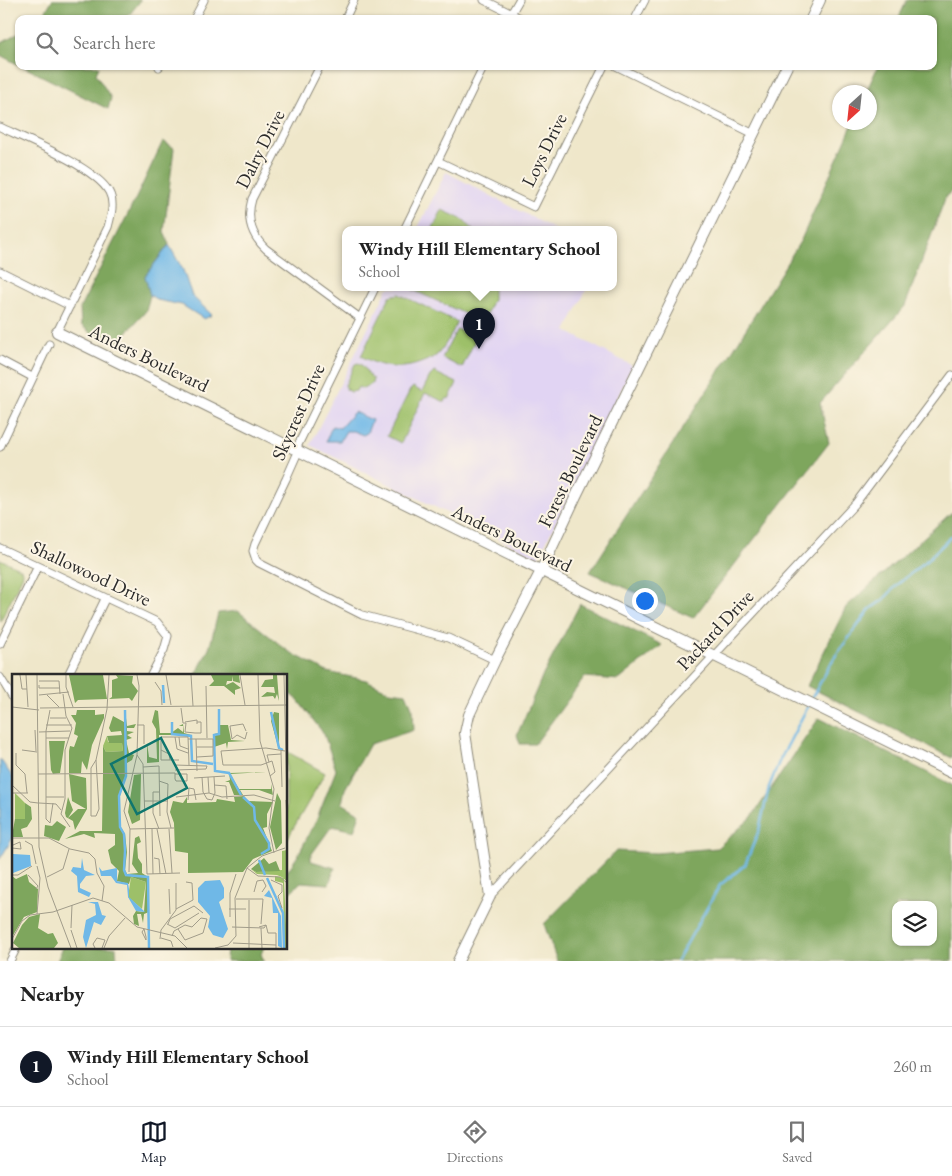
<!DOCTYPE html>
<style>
:root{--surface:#fff;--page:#f2f2f2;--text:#222;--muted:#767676;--line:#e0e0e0;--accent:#111827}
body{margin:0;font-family:"EB Garamond",serif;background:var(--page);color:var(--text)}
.controls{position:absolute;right:15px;bottom:15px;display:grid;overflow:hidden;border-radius:10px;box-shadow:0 1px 4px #0004}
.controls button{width:45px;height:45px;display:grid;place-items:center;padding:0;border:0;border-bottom:1px solid var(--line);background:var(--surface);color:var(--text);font:25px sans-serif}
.compass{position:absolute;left:832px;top:85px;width:45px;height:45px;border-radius:50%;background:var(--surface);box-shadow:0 1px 4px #0004;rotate:207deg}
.you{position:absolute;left:644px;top:600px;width:18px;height:18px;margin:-12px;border:4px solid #fff;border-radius:50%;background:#1a73e8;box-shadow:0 0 0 8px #1a73e833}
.badge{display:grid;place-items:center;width:32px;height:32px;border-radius:50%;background:var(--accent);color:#fff;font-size:16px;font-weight:700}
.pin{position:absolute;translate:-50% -41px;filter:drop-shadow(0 1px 2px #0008)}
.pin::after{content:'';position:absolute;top:26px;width:18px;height:15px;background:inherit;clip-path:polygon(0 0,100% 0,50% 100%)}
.popup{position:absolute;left:342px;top:226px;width:275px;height:65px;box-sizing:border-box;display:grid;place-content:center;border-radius:10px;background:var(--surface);filter:drop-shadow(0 1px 4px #0005);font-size:16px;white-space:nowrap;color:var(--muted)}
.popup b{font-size:19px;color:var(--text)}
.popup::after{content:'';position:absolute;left:50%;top:100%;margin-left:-10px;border:10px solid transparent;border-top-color:var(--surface)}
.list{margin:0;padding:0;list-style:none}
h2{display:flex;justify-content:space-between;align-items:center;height:65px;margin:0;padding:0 20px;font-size:21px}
h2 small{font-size:16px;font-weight:400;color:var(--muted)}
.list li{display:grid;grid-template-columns:32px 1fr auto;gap:15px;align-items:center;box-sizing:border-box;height:80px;padding:0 20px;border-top:1px solid var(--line)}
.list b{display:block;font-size:19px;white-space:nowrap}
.list p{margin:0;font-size:16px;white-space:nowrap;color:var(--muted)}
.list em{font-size:16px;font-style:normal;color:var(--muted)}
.icon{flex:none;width:28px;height:28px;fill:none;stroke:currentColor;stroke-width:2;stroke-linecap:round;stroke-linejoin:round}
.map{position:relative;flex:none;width:952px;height:961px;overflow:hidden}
.search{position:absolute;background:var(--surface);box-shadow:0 1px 4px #0004;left:15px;right:15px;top:15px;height:55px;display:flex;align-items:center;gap:12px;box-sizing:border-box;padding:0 18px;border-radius:10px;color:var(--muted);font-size:19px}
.sheet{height:145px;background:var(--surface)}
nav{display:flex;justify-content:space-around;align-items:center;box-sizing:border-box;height:70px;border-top:1px solid var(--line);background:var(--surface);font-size:14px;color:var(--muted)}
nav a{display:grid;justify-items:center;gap:2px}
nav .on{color:var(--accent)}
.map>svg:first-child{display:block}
.built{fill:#e1d4f3}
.green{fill:#9dc069;stroke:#64764a}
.forest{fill:#7ea65d;stroke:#546844;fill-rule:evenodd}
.water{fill:#6fb8e7;stroke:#4d7289}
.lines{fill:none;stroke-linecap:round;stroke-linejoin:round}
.stream{stroke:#6fb8e7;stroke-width:2.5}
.street-casing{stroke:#8d897a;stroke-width:9}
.secondary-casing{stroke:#8d897a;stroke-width:12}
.street{stroke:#fff;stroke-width:7}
.secondary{stroke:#fff;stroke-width:10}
.labels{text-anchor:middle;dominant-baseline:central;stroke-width:4;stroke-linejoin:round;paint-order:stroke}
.street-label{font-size:19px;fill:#2b2b2b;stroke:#fcf5e5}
.inset-river{fill:none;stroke:#6fb8e7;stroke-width:2.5}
.inset-road{fill:none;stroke:#a19c8a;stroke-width:1}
.view{fill:#0f766e;fill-opacity:0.15;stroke:#0f766e;stroke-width:2.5}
.inset-edge{fill:none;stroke:#2b2b2b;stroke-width:2.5}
</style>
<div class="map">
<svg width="952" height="961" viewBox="0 0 952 961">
<rect width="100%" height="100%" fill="#fcf5e5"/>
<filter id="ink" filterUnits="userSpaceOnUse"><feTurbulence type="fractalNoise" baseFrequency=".02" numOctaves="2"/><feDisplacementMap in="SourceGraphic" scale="10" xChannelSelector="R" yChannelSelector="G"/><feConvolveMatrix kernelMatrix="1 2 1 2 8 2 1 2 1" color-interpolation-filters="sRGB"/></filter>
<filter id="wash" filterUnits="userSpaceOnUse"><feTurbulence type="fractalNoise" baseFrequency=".0096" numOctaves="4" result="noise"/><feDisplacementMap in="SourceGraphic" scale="20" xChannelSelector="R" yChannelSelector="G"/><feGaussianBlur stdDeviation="1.12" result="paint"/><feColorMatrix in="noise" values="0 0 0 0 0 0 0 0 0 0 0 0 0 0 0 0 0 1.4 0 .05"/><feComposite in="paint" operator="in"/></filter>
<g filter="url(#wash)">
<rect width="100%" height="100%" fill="#efe7ca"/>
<!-- built -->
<path class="built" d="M446 172 556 230H417Z
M388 288H587L566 331 633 366 538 558 310 445Z"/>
<!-- green -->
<path class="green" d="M442 210 464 220 473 230H432Z
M412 288H493V299L483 322 413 290Z
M399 294 457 322C452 334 446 345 437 355 433 358 428 360 423 362 401 371 381 368 361 356L390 296Z
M457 329 476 338 462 368 442 358Z
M358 363C365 365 366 374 373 379L372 384 363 389 358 387 356 391 351 392 346 389 345 385 355 364Z
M434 372 457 383 449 399 447 398 445 402 425 393 401 443 387 436 410 390 413 387 422 392 430 376Z
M0 559 21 569 23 575 0 622Z
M286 751 325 773 286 841Z"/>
<!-- forest -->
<path class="forest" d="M52 0H141L126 19H41Z
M907 0H952V191L946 196 905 306 820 403 829 443 693 618 590 572 728 358 801 240 853 123 870 122V92H866L878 66H933V19H898Z
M19 33V65L0 55V44Z
M22 66H99L96 74 111 98 108 109Z
M163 141 174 148 164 232 169 244 145 276 150 295 146 311 117 343 94 336 81 325 80 308 136 198Z
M952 512V758L807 686 846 607Z
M580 604 662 645 619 680 585 677 535 744H520L517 735 542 677Z
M238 611 288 651 327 672 366 680 389 691 406 693 413 710 414 730 370 744 345 789 342 803 360 814 354 831 332 826 311 855V861L335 868 329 884 301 882 286 896V873L297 857 317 819 336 770 324 734 296 698 286 692V675H256C251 672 206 675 196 675L210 646 218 613Z
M819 718 952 785V961H557L544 924 616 851 656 853 717 848 751 818ZM896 905H933V942H896Z
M63 947H116L117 961H57Z
M227 947H264L261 954 264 961H226Z"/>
<!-- water -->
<path class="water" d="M169 245 183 270 192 296 212 315 204 319 182 305 157 300 150 295 145 276Z
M354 412 372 420 367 433 363 435 353 431H346L340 441H326L332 426 340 428Z
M0 759 14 779V836L0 859Z"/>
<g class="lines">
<!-- stream -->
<path class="stream" d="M810 701 834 658 870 609 883 600 899 583 925 562 952 536
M677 961 720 885 745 865 759 830 769 787 779 762 808 706"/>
</g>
</g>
<g filter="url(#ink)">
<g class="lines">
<!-- street casing -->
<g class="street-casing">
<path id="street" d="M484 0 522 19
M194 19 204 0
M345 19 354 0
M508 19 519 0
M635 19 645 0
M320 66 252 199C246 219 251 235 266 249L360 318
M616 66 754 134
M159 67 160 66
M0 127C28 140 95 167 109 192 115 203 111 216 108 227L57 332
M438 161 534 207 604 66
M404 230 484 66
M0 271 70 306
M375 288 298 445V452L286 479 255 544 253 551 256 560 259 563 362 615 448 638 495 660
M0 360 32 377
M0 447 49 344
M0 548 157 622 168 636 164 650 151 675
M0 644 38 566
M68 675 105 599
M0 677 14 700
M490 896 855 504 952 375
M10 961 17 947"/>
</g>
<!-- secondary casing -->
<g class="secondary-casing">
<path id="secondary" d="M811 19 820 0
M57 332 952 773
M458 961 490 896 465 733 469 715 495 660 541 571 576 496 787 66"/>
</g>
<!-- street -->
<use href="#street" class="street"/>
<!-- secondary -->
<use href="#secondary" class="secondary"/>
</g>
</g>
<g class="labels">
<!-- street labels -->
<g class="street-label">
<text transform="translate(260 149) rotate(-63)">Dalry Drive</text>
<text transform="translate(544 150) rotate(-64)">Loys Drive</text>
<text transform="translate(149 358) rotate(26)">Anders Boulevard</text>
<text transform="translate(298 412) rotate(-66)">Skycrest Drive</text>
<text transform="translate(570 471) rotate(-64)">Forest Boulevard</text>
<text transform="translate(512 538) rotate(26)">Anders Boulevard</text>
<text transform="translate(91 573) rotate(25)">Shallowood Drive</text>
<text transform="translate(715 630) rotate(-47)">Packard Drive</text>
</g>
</g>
<!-- overview -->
<g transform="translate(12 674)">
<rect width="275" height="275" fill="#efe7ca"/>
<path d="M95 62 96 68 110 69 111 77 94 78 91 72ZM3 119 13 129V145H3ZM275 176V207L272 205 275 274H272L271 209 263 207V202L272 204 265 201 245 200 239 195 244 198 270 196V177ZM119 203 134 208 130 235 116 223Z" fill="#9dc069"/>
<path d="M57 1H91L95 25 66 26 63 29ZM104 1 121 2 120 9 126 17 120 27 117 24 97 25 100 23V6L106 4ZM199 1H227L228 9 221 7 220 2V7H215L214 11 221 8 229 14 223 16V21L212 12H197L202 7ZM261 1H265L267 27 265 20 263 25 261 22 249 23 255 18 263 19 262 13H249L253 6 261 5ZM65 36H83V41L92 40V44L80 71 75 96 70 87 69 99H57V77L58 72 62 73 66 62 62 60 64 49 59 41H64ZM113 36 115 52 124 50 122 54H115V57L122 58 115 61 120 64 114 66 117 79 122 81 120 86 115 89 113 99H91V72L94 78 111 77 110 69H97L95 62 110 61 109 57 99 58 97 54 101 42 112 48ZM143 36 146 37 148 59H159L166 54 171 58V52H167L171 50 172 59 179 61H147V88L135 89V69L137 83 145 85 144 55 140 48ZM262 38 267 39V76L259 47ZM207 48 208 51H216L219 66 233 67 216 68 215 75 214 69 202 73V60L207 59ZM37 67H53L48 99 41 100 39 96ZM254 98 218 100 227 115H259V110L261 121 247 116H228L231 121H222L217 108H213L218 106 217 99ZM57 100 74 104 75 135 63 156 61 147 54 143 53 139 56 123 61 136 56 144 66 135H74L60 127ZM91 100H114L108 122V152L113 160 115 178 113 196 115 200 126 199 120 190 123 164 127 162 129 168 125 170 126 184 130 190V199L136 203 137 238 132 240 131 249 129 240H125L127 252 122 250 121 242 124 237 132 238 134 208 119 203 117 210 105 207 107 197 99 189 96 176 103 171V160L82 159 83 164 72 160 53 165 68 157H90ZM129 100 128 146 120 150 116 138 120 113 122 101ZM265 119 269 127 270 169 264 176 258 153ZM232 122 236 127 261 128 255 140V153L251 154 260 177 241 185 231 198 176 199V179L163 177 162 149 158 138 161 127 171 129 175 123V129L204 128 205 125 223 128 222 123ZM13 129 19 133 20 145 15 153 9 155 11 163H0V147L1 156 3 145H13ZM45 147 54 153 47 167 32 162 33 151 40 152ZM252 184 257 190 264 187 268 197 244 198 239 195ZM15 200 17 208 26 215 25 238 12 243 0 263V202L4 205ZM28 240 26 254 36 260 41 259 46 269 42 274H7L1 269 10 251 17 243Z" fill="#7ea65d"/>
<path d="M1 180 18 181 19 192 1 199ZM70 184 72 196 83 201 74 202 68 210V214L79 219 77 223 66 218 65 202 59 197 61 193 69 194ZM87 193 90 197 105 194V207L116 209 117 215V223L133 238 124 237 116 223 115 211 104 209 99 202H89ZM193 207 208 206 212 214V224L207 228 216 255 211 264 201 261 196 253 198 242 186 228V214ZM257 216 269 242 270 274 266 272V239H261L260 224 252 222ZM76 228H86L90 241 94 242 89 251 82 248 74 274 71 263 74 246 84 241 83 230Z" fill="#6fb8e7"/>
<path class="inset-river" d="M151 11 152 29M207 35V60L202 61 203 97 217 99 229 121M113 36 114 102 107 122 108 153 112 160 113 177 112 196 114 201 136 203 137 274M259 38 267 74 271 76M160 48V60L179 62 180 87 201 90M231 123 242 133 243 146 257 169V175L249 180M247 186 253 201M255 204 271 239 272 274"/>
<path class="inset-road" d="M8 1 10 15H15M14 1 16 33M25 1 27 173 36 213 59 274M54 1V13L61 33M125 1 127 12 125 81 131 90 135 200 168 199M154 1 159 31M179 1 181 32M228 1 233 31M246 1 248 67 262 115 257 154 262 179M272 1 275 129M27 7H47L48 20M143 8 149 17 150 31M27 11V14H48M194 12 195 64M51 20 54 42 60 54 53 76V125L49 140 58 153M27 21 57 18M35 21 47 33M0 33 27 36M28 34 275 31M169 34 171 49M95 35 97 1M38 36 34 57V145L38 149 41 129M38 44H54M173 48 185 46V50M171 49H174L173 58 183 59M34 51H60M125 51H132V70M23 56 24 77M234 57 231 50 218 52 220 65 225 61 233 65 235 58M27 58 58 57M183 59H189V48H185M163 63 165 75 176 79M167 63 168 72 176 75M34 64H57M176 65H201V82L185 83M184 65 185 97M185 73H201M10 76 25 78M149 76 157 80 158 86M269 77 270 113M4 79V91L13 100 15 119M84 86 87 135 84 142H79V94L84 86 95 35M167 86H149V63H176L177 91M257 88 255 81 269 80M163 91 195 92 194 95 163 96M131 93 147 92 148 142M26 100 163 99V105L164 107H175V100H163M258 102 263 98 260 87 249 91H211L209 77 254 74 273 77M190 103 191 118 195 125 200 126 203 119 202 103M196 103 197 119M182 104 213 102M147 107 156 110 155 138 159 154M0 111 18 128 26 129M202 111 214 112 215 125M0 119H16M34 123H52M164 123 197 119 210 123 242 121 263 127M176 126 177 114 182 115 184 126M274 126 275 144M132 127H156M27 129 44 130 49 136M118 155 162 154M140 155 141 200M145 155 154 200M147 155 141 139V118H147M157 155 160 199M0 164H37L58 175 77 179 83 185 85 199 92 212 90 227M13 167 20 171 24 190M0 174 9 175 8 168 1 171M142 184 147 185 148 200M25 192 28 204 25 240M235 194 246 202 268 203 275 209M117 198 118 155 112 137 125 81M0 201H6L20 192M16 201 26 212 24 215M35 203 51 195 57 175M259 206 270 211V218L266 222 270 234M157 215 158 240M242 218 245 207 251 206 254 212 250 218M224 225H251L249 250M237 226V274M164 235 181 226 180 209 174 208M217 235H234M218 243V219L224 200M155 250 163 254 187 239M156 250 158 245 182 232 191 239M254 251 256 259H264V274M220 253 252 254 254 251 247 253M59 254 60 231M249 254 250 274M132 255 134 263V266L130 258ZM59 256 65 274M160 262 162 257 173 251 180 253 189 244 195 245 191 259 173 266 166 255M149 264 159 267 161 273M0 265 10 247 18 241 41 238 81 224 97 229 125 253 163 262 175 274M148 265 149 256 164 236V209M221 269 264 271M83 274 81 270 85 264 93 266 90 274M92 274 97 262 113 244M203 274 216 271 224 262 223 224 235 194 250 182 273 174"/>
<path class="view" d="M149 64 175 114 125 140 99 90Z"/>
<rect width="275" height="275" class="inset-edge"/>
</g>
</svg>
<div class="controls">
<button><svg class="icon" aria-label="layers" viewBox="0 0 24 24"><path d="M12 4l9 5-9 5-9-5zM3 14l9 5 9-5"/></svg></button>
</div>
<svg class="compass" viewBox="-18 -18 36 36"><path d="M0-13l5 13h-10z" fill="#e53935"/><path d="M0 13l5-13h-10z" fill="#767676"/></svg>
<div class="you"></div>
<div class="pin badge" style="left:479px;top:349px">1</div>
<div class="popup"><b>Windy Hill Elementary School</b>School</div>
<div class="search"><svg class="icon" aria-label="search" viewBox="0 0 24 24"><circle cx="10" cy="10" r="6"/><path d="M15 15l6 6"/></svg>Search here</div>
</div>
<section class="sheet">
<h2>Nearby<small></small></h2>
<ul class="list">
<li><span class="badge">1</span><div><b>Windy Hill Elementary School</b><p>School</p></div><em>260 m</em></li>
</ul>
</section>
<nav>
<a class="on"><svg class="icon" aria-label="map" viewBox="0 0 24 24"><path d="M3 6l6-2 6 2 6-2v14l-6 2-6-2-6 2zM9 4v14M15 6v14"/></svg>Map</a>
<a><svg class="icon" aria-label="directions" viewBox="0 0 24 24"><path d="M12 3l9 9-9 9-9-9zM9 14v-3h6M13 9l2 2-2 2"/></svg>Directions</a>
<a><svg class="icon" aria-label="saved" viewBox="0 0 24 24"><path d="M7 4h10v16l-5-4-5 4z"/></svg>Saved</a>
</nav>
